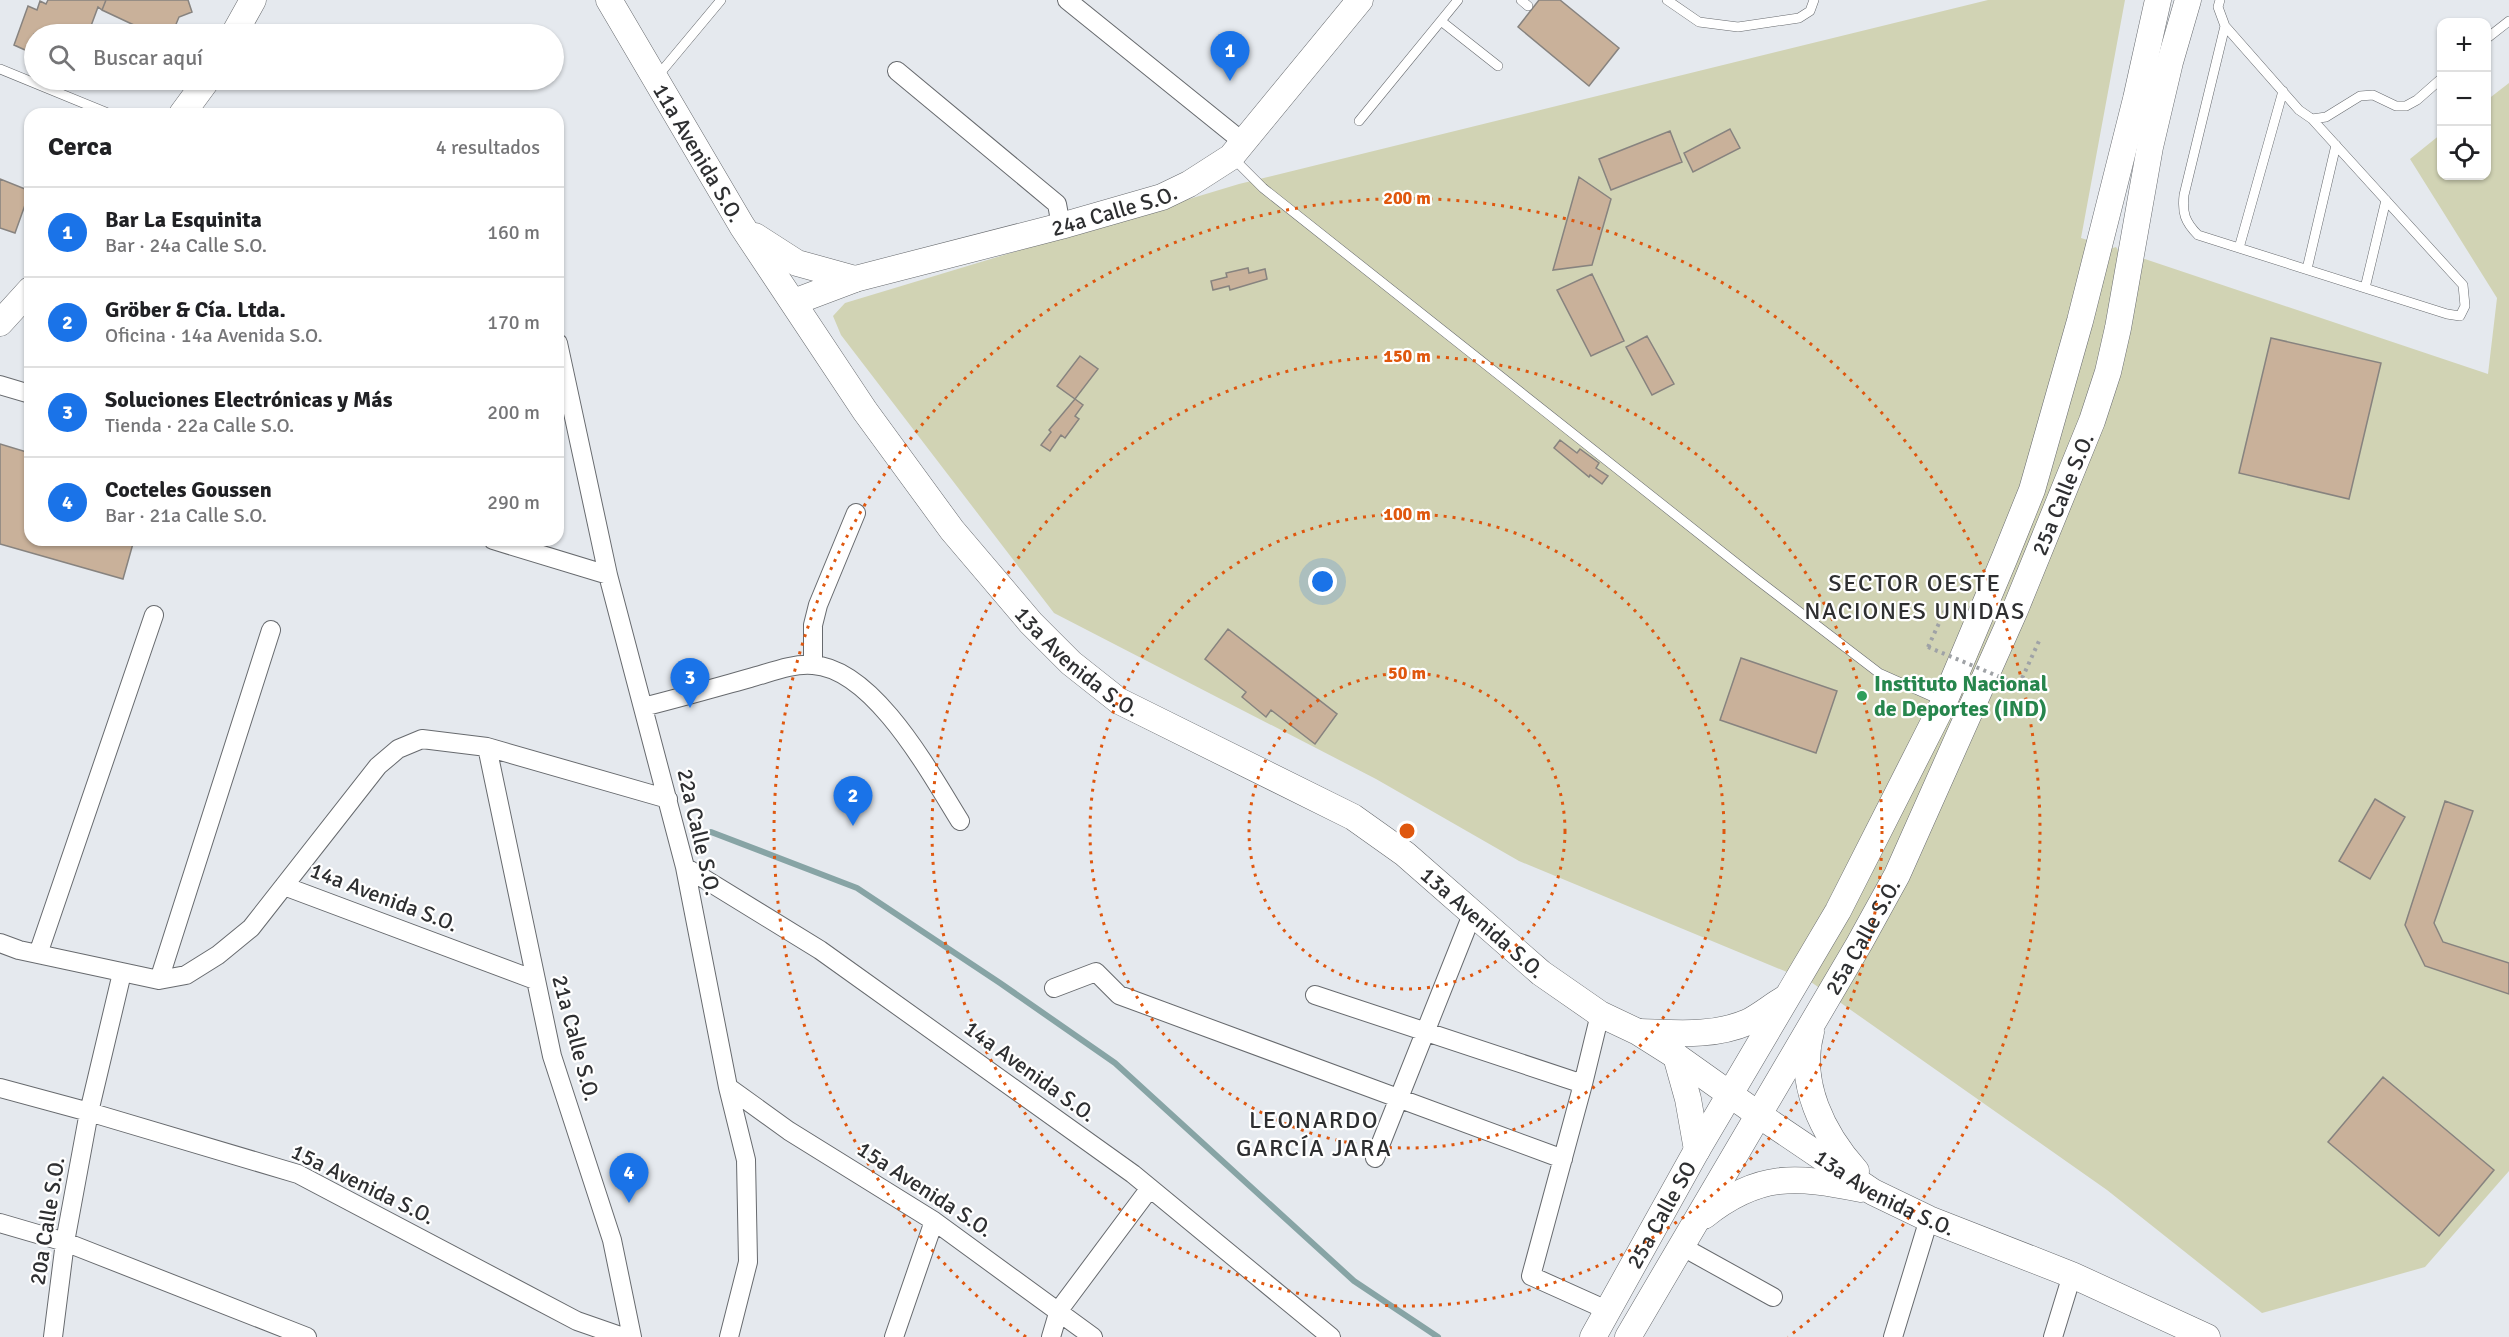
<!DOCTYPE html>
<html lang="es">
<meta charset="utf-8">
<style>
:root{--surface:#fff;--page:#f6f6f6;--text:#202124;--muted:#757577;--line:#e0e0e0;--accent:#1a73e8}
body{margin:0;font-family:Signika,sans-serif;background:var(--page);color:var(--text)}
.controls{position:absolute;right:18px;top:18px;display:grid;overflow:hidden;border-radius:12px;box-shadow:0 2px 4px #0004}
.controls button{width:54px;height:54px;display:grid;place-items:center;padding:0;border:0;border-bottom:2px solid var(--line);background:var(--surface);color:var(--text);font:30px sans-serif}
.you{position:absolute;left:1323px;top:582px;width:21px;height:21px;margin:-15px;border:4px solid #fff;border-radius:50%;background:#1a73e8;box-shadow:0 0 0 9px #1a73e833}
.badge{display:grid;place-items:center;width:39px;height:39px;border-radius:50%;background:var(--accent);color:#fff;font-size:20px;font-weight:700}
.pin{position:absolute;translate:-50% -50px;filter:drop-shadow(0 2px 3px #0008)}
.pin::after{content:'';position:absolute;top:32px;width:21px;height:18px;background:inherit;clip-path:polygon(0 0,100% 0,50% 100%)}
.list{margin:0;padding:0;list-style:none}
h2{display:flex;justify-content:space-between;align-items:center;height:78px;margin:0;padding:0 24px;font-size:26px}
h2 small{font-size:20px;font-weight:400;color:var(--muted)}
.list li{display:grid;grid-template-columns:39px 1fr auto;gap:18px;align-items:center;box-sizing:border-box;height:90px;padding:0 24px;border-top:2px solid var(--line)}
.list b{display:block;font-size:22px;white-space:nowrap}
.list p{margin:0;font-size:20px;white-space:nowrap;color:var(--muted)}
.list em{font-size:20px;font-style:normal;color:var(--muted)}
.icon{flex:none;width:33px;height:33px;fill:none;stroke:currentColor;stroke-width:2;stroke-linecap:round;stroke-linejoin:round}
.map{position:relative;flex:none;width:2509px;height:1337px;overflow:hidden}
.search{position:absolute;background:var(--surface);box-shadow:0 2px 4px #0004;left:24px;top:24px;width:540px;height:66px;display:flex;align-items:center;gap:15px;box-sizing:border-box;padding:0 21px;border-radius:33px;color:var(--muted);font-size:22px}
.panel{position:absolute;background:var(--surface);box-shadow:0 2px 4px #0004;left:24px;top:108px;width:540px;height:438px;border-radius:18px}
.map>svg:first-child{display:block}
.green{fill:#d1d3b4}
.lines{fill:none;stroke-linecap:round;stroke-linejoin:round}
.stream{stroke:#87a4a5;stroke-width:6}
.building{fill:#c9b19a;stroke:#87837f;stroke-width:1.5}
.lane-casing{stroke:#676a6e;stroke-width:10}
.street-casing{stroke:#676a6e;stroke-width:20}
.secondary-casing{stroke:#676a6e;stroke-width:27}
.path{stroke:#9fa2a6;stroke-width:4;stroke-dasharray:3 4.5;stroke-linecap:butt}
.lane{stroke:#fff;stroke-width:9}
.street{stroke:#fff;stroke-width:18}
.secondary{stroke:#fff;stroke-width:26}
.path-bridge{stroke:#9fa2a6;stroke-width:4;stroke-dasharray:3 4.5;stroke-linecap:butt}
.ring{fill:none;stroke:#df570e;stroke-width:3;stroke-dasharray:3 6}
.leisure-dot{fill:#2e9e5b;stroke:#fff;stroke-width:2}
.labels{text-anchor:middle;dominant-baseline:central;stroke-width:4.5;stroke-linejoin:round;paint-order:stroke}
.street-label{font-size:22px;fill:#2e2f31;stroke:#fff}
.leisure-label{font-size:22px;font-weight:bold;fill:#27864d;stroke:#fff;text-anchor:start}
.neighbourhood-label{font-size:24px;letter-spacing:1.5px;fill:#2e2f31;stroke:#fff}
.centre{fill:#df570e;stroke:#fff;stroke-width:3}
.ring-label{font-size:18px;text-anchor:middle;font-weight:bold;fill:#df570e;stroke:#fff;stroke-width:4.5;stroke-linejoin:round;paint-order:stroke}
</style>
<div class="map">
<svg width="2509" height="1337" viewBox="0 0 2509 1337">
<rect width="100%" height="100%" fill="#e5e9ee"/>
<!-- green -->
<path class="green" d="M1988 0H2125L2081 238 2113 248 2116 247 2118 250 2488 374 2497 298 2410 159 2441 134 2442 176H2486L2487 100 2509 83V1171L2425 1267 2262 1313 2107 1190 1811 982 1519 861 1376 779 1054 613 841 335 833 316 845 303 1239 184Z"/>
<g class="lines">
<!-- stream -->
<path class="stream" d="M711 832 857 888 1000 983 1115 1063 1354 1281 1438 1337"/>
</g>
<!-- building -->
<path class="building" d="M48 0H106L102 10 98 7 88 34H34V54L14 45 28 6 37 10 40 1 46 4Z
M106 0H188L192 12 179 17 172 34H153L102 10Z
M1539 0H1560L1619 48 1589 86 1518 27Z
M1730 129 1740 148 1693 172 1684 153Z
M1670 131 1682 162 1611 190 1599 159Z
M1579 177 1611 199 1592 265 1553 270Z
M0 179 30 191 15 233 0 228Z
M1248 268 1249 273 1265 269 1267 279 1230 290 1229 286 1213 290 1211 281 1227 277 1226 273Z
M1592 274 1624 341 1591 356 1557 290Z
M1647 336 1674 384 1652 395 1626 347Z
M2271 338 2381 363 2349 499 2239 473Z
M1080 356 1098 369 1075 399 1057 386Z
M1075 399 1083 405 1075 416 1079 419 1065 438 1061 435 1050 451 1041 445 1051 432 1049 430Z
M1560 440 1577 453 1580 449 1599 463 1596 468 1608 476 1602 484 1590 475 1589 477 1554 448Z
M0 444 30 453V540H134L123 579 0 544Z
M1228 629 1337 714 1315 744 1271 710 1266 717 1242 697 1246 692 1205 659Z
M1741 658 1837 691 1816 753 1720 720Z
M2375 799 2405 817 2370 879 2339 861Z
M2445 801 2473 811 2434 923 2443 942 2509 963V994L2425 966 2405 925Z
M2383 1077 2494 1170 2439 1236 2328 1142Z"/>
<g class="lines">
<!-- lane casing -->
<g class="lane-casing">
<path id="lane" d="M1521 0 1528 6
M1667 0 1699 22 1738 27 1799 18 1810 11 1814 0
M2220 0 2218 7 2225 26 2299 110 2312 119 2326 117 2360 96 2373 95 2396 106H2406L2417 100 2442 78
M1441 21 1498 66
M2225 26 2184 195C2182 213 2185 222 2198 235L2447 314 2460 316 2465 306 2463 285 2312 119
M2486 39 2509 21
M0 69 110 114
M656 78 721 0
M1359 121 1458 0
M1233 158 1263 188 1755 578 1879 673 1942 701
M2239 248 2283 91
M2307 269 2336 145
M2365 288 2386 200"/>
</g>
<!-- street casing -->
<g class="street-casing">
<path id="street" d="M1067 0 1243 142
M897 71 1057 204 1061 226
M558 343 608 575 685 867 728 1087 746 1160 748 1262 729 1337
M0 385 30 394
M493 540 608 575
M813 665V625L818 605 856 513
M643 707C679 698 714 688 750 678 769 673 792 663 813 665 874 669 930 773 960 821
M487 747 552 1056 612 1240 632 1337
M685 867 820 950 1133 1174 1331 1337
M284 886 535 980
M0 943 19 950 159 980 186 975 218 955 251 928 378 766 398 749 422 739 487 747 668 799
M38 954 154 615
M159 980 271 630
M1054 988 1096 972 1119 995 1563 1159
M1315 995 1583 1084
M1600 1014 1583 1084 1531 1276 1609 1311
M728 1087 789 1131 934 1221 1093 1337
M0 1088 89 1112 298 1174 577 1321 623 1337
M1375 1158 1473 912
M0 1223 65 1242 307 1337
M1681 1246 1773 1297
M53 1337 65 1242 89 1112 122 973
M894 1337 934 1221
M1051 1337 1059 1310 1150 1188
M1893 1337 1929 1219
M2053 1337 2072 1275"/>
</g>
<!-- secondary casing -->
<g class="secondary-casing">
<g id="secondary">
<path id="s1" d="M609 0 742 226 865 411 952 530 1031 623 1071 663 1119 701 1353 817 1405 854 1541 973 1600 1014 1638 1032 1676 1056 1759 1115 1873 1192 1929 1219 2072 1275 2207 1337"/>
<path d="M234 34 253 0"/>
<path d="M182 114 207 80"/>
<path d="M755 236 797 263 855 279"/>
<path id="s2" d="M794 302 855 279 1061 226 1162 197 1189 184 1231 157 1360 0"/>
<path d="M0 323 30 290"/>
<path d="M1640 1032C1676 1033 1713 1037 1748 1022 1760 1016 1772 1006 1784 999"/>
<path d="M1811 1032C1797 1083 1823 1134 1856 1171"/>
<path d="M1676 1056 1688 1099 1697 1150"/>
<path d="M1704 1216C1759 1172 1796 1176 1861 1189"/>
<path id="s3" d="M1593 1337 1697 1150 1838 911 1944 702 2005 557 2032 490 2080 321 2136 99 2158 0"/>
<path id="s4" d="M1628 1337 1859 944 1897 875 2015 610 2092 421 2108 372 2118 328 2150 147 2170 62 2188 0"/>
</g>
</g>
<!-- path -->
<path class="path" d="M1928 647 1947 606
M2019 685 2039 641"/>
<!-- lane -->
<use href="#lane" class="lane"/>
<!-- street -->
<use href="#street" class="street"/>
<!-- secondary -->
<use href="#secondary" class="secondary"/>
<!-- path-bridge -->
<path class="path-bridge" d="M1928 647 2019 685"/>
</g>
<!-- distance rings -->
<g class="ring">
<circle cx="1407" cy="831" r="158"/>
<circle cx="1407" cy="831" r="317"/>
<circle cx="1407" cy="831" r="475"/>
<path d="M1026 1337A633 633 0 1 1 1788 1337"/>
</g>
<!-- markers -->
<circle class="leisure-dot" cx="1862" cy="696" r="6"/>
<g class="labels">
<!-- street labels -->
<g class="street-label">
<text stroke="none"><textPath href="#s1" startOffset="177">11a Avenida S.O.</textPath></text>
<text stroke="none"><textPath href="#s2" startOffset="333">24a Calle S.O.</textPath></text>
<text stroke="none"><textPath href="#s4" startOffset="950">25a Calle S.O.</textPath></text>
<text stroke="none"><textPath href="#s1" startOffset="814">13a Avenida S.O.</textPath></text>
<text transform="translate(699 832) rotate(77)">22a Calle S.O.</text>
<text transform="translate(384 897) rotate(21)">14a Avenida S.O.</text>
<text stroke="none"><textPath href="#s1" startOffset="1300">13a Avenida S.O.</textPath></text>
<text stroke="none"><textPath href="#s4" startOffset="464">25a Calle S.O.</textPath></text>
<text transform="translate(576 1038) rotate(75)">21a Calle S.O.</text>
<text transform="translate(1030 1071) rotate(36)">14a Avenida S.O.</text>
<text transform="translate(363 1184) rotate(26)">15a Avenida S.O.</text>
<text transform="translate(925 1189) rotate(33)">15a Avenida S.O.</text>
<text stroke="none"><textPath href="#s1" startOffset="1786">13a Avenida S.O.</textPath></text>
<text stroke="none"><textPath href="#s3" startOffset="140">25a Calle SO</textPath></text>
<text transform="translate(47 1221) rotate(-81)">20a Calle S.O.</text>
</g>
<!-- leisure labels -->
<g class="leisure-label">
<text x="1874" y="683">Instituto Nacional<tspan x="1874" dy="25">de Deportes (IND)</tspan></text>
</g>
<!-- neighbourhood labels -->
<g class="neighbourhood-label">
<text x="1915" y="583">SECTOR OESTE<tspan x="1915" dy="28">NACIONES UNIDAS</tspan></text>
<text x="1314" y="1120">LEONARDO<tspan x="1314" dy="28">GARCÍA JARA</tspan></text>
</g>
</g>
<circle cx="1407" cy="831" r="9" class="centre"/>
<g class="ring-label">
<text x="1407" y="204">200 m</text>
<text x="1407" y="362">150 m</text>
<text x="1407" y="520">100 m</text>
<text x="1407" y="679">50 m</text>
</g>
</svg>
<div class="controls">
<button>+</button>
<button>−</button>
<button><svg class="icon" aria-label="locate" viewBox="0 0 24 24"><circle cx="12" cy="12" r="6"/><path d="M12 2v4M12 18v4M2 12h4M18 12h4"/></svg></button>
</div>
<div class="you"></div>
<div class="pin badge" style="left:1230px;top:81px">1</div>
<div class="pin badge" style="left:853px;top:826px">2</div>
<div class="pin badge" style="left:690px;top:708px">3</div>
<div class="pin badge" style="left:629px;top:1203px">4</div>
<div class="search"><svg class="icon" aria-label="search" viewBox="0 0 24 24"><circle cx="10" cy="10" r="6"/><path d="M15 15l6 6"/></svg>Buscar aquí</div>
<section class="panel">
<h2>Cerca<small>4 resultados</small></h2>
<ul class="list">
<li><span class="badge">1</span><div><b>Bar La Esquinita</b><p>Bar · 24a Calle S.O.</p></div><em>160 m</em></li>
<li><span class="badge">2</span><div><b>Gröber &amp; Cía. Ltda.</b><p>Oficina · 14a Avenida S.O.</p></div><em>170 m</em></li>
<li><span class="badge">3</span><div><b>Soluciones Electrónicas y Más</b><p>Tienda · 22a Calle S.O.</p></div><em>200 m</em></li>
<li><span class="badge">4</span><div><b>Cocteles Goussen</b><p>Bar · 21a Calle S.O.</p></div><em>290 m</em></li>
</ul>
</section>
</div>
